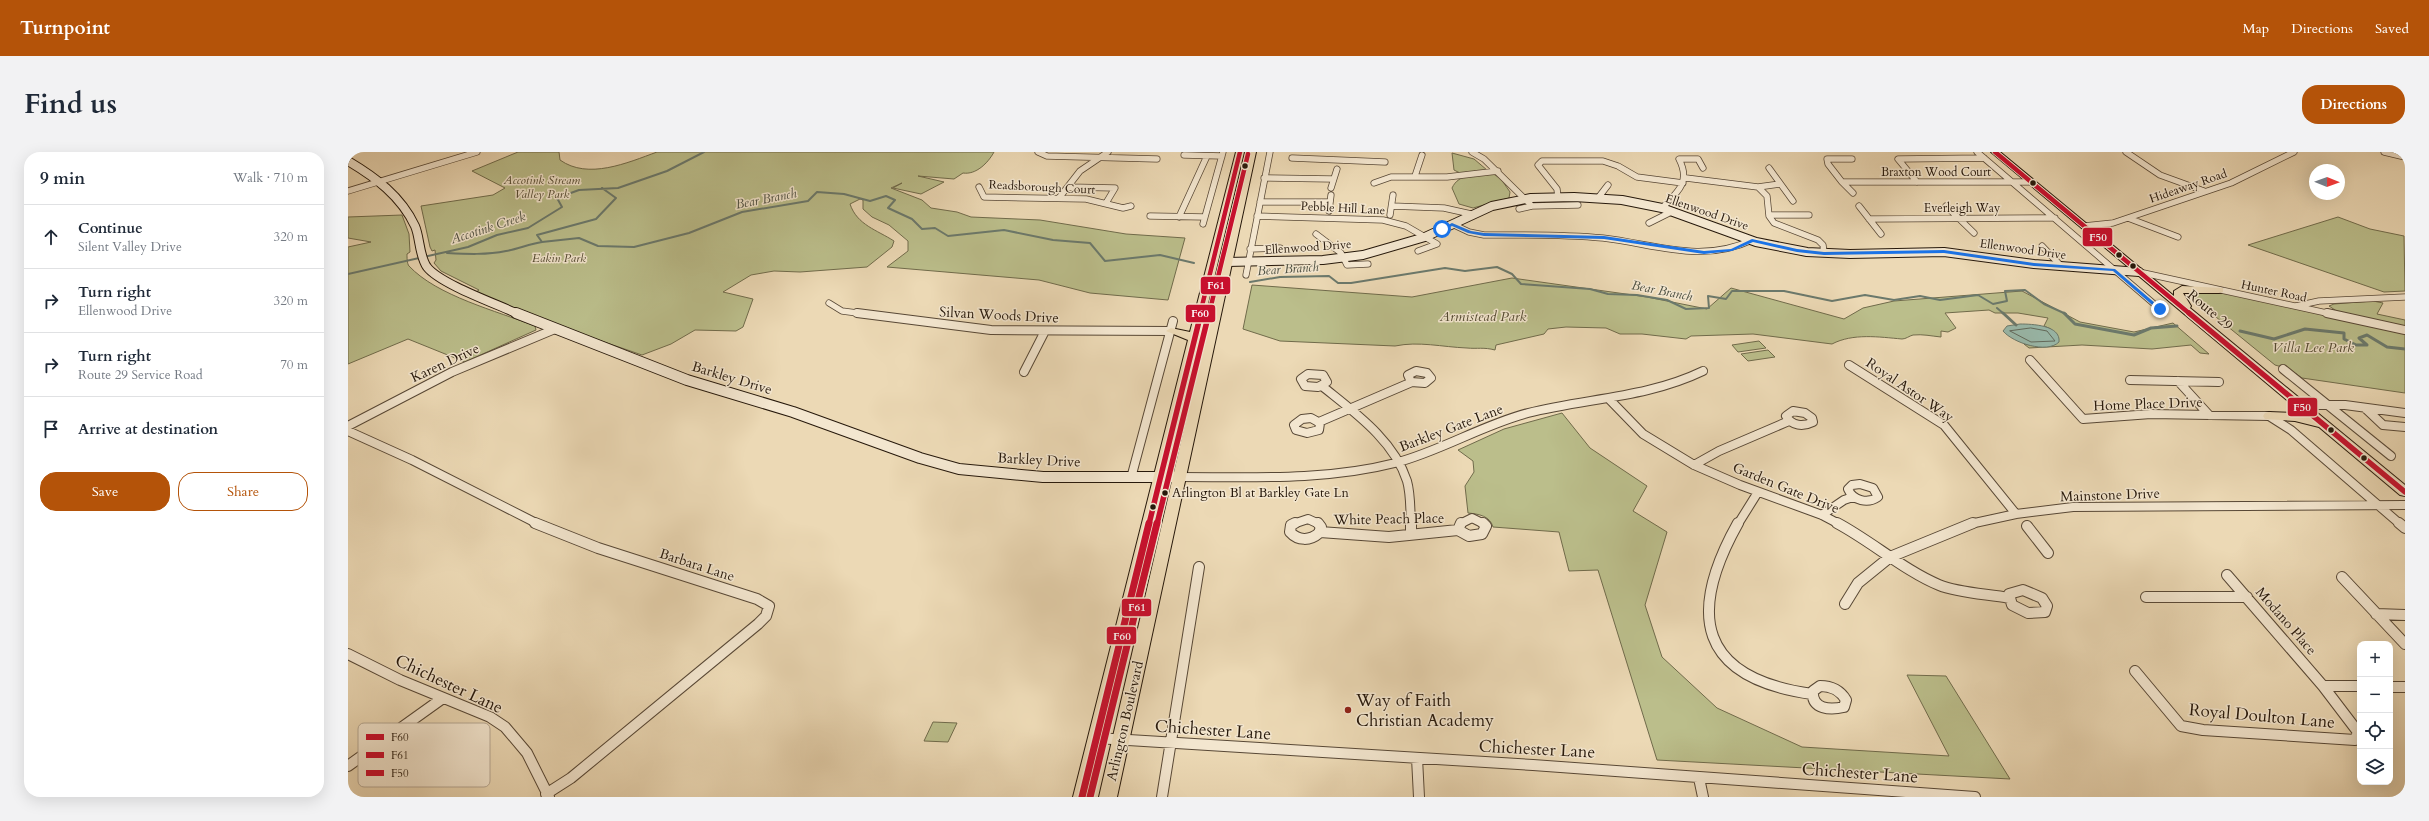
<!DOCTYPE html>
<meta charset="utf-8">
<style>
:root{--surface:#fff;--page:#f2f2f3;--text:#1f2937;--muted:#747a83;--line:#e0e1e3;--accent:#b45309}
body{margin:0;font-family:Cardo,serif;background:var(--page);color:var(--text)}
.controls{position:absolute;right:12px;bottom:12px;display:grid;overflow:hidden;border-radius:8px;box-shadow:0 4px 16px #0002}
.controls button{width:36px;height:36px;display:grid;place-items:center;padding:0;border:0;border-bottom:1px solid var(--line);background:var(--surface);color:var(--text);font:20px sans-serif}
.compass{position:absolute;left:1961px;top:12px;width:36px;height:36px;border-radius:50%;background:var(--surface);box-shadow:0 4px 16px #0002;rotate:91deg}
.stop{position:absolute;width:12px;height:12px;margin:-9px;border:3px solid #1a73e8;border-radius:50%;background:#fff}
.stop.end{background:#1a73e8;border-color:#fff;box-shadow:0 1px 4px #0008}
.list{margin:0;padding:0;list-style:none}
h2{display:flex;justify-content:space-between;align-items:center;height:52px;margin:0;padding:0 16px;font-size:17px}
h2 small{font-size:13px;font-weight:400;color:var(--muted)}
.list li{display:grid;grid-template-columns:26px 1fr auto;gap:12px;align-items:center;box-sizing:border-box;height:64px;padding:0 16px;border-top:1px solid var(--line)}
.list b{display:block;font-size:15px;white-space:nowrap}
.list p{margin:0;font-size:13px;white-space:nowrap;color:var(--muted)}
.list em{font-size:13px;font-style:normal;color:var(--muted)}
.actions{display:flex;gap:8px;padding:12px 16px}
.actions a{flex:1;padding:9px 0;border:1px solid var(--accent);border-radius:16px;text-align:center;font-size:14px;color:var(--accent)}
.actions .main{background:var(--accent);color:#fff}
.icon{flex:none;width:22px;height:22px;fill:none;stroke:currentColor;stroke-width:2;stroke-linecap:round;stroke-linejoin:round}
.map{position:relative;flex:none;width:2057px;height:645px;overflow:hidden;border-radius:16px}
header{display:flex;align-items:center;gap:24px;box-sizing:border-box;height:56px;padding:0 20px;background:var(--accent);color:#fff}
header strong{font-size:19px}
nav{display:flex;gap:22px;margin-inline-start:auto;font-size:14px}
.intro{display:flex;align-items:center;justify-content:space-between;box-sizing:border-box;height:96px;padding:0 24px}
h1{margin:0;font-size:28px}
.button{padding:10px 18px;border-radius:16px;background:var(--accent);color:#fff;font-size:14px;font-weight:700}
main{display:flex;gap:24px;padding:0 24px}
aside{flex:1;background:var(--surface);border-radius:16px;box-shadow:0 4px 16px #0002}
.map>svg:first-child{display:block}
.green{fill:#bbbe8b;stroke:#706b4b}
.water{fill:#99baac;stroke:#6b796c}
.lines{fill:none;stroke-linecap:round;stroke-linejoin:round}
.shore{stroke:#60695c;stroke-width:1}
.stream-far1{stroke:#6b796c;stroke-width:2}
.stream{stroke:#6b796c;stroke-width:3}
.street-far2-casing{stroke:#584836;stroke-width:7}
.street-far1-casing{stroke:#584836;stroke-width:10}
.street-casing{stroke:#584836;stroke-width:12}
.secondary-far1-casing{stroke:#26180b;stroke-width:10}
.secondary-casing{stroke:#26180b;stroke-width:12}
.primary-casing{stroke:#26180b;stroke-width:2}
.street-far2{stroke:#f3e6cf;stroke-width:5.5}
.street-far1{stroke:#f3e6cf;stroke-width:8}
.street{stroke:#f3e6cf;stroke-width:10}
.secondary-far1{stroke:#f3e6cf;stroke-width:8}
.secondary{stroke:#f3e6cf;stroke-width:10}
.primary{fill:#ecd9b5;fill-rule:evenodd}
.bus-1-far2-casing{stroke:#f3e6cf;stroke-width:6}
.bus-1-far1-casing{stroke:#f3e6cf;stroke-width:8}
.bus-1-casing{stroke:#f3e6cf;stroke-width:10}
.bus-2-far2-casing{stroke:#f3e6cf;stroke-width:6}
.bus-2-far1-casing{stroke:#f3e6cf;stroke-width:8}
.bus-2-casing{stroke:#f3e6cf;stroke-width:10}
.bus-3-far1-casing{stroke:#f3e6cf;stroke-width:6}
.bus-3-casing{stroke:#f3e6cf;stroke-width:8}
.bus-1-far2{stroke:#c8102e;stroke-width:4.5}
.bus-1-far1{stroke:#c8102e;stroke-width:5.5}
.bus-1{stroke:#c8102e;stroke-width:7}
.bus-2-far2{stroke:#c8102e;stroke-width:4.5}
.bus-2-far1{stroke:#c8102e;stroke-width:5.5}
.bus-2{stroke:#c8102e;stroke-width:7}
.bus-3-far1{stroke:#c8102e;stroke-width:4.5}
.bus-3{stroke:#c8102e;stroke-width:5.5}
.route{fill:#1a73e8}
.bus-dot{fill:#26180b;stroke:#f3e6cf;stroke-width:1.5}
.poi-dot{fill:#8f2418;stroke:#f3e6cf;stroke-width:1.5}
.labels{text-anchor:middle;dominant-baseline:central;stroke-width:3;stroke-linejoin:round;paint-order:stroke}
.far-street-label{font-size:12px;fill:#26180b;stroke:#f3e6cf}
.far-park-label{font-size:12px;font-style:italic;fill:#534a31;stroke:#f3e6cf}
.far-water-label{font-size:13px;font-style:italic;fill:#4e5143;stroke:#f3e6cf}
.bus-label{font-size:13px;fill:#26180b;stroke:#f3e6cf;text-anchor:start}
.street-label{font-size:14px;fill:#26180b;stroke:#f3e6cf}
.park-label{font-size:14px;font-style:italic;fill:#534a31;stroke:#f3e6cf}
.near-street-label{font-size:17px;fill:#26180b;stroke:#f3e6cf}
.near-poi-label{font-size:17px;fill:#26180b;stroke:#f3e6cf;text-anchor:start}
.key{fill:#f3e6cf;stroke:#b6a894;stroke-width:1}
.key-label{font-size:11px;fill:#26180b}
.line-badge{stroke:#f3e6cf;stroke-width:1.5}
.badge-label{font-size:11px;text-anchor:middle;font-weight:bold;fill:#fff}
</style>
<header>
<strong>Turnpoint</strong>
<nav><a>Map</a><a>Directions</a><a>Saved</a></nav>
</header>
<div class="intro"><h1>Find us</h1><a class="button">Directions</a></div>
<main>
<aside>
<h2>9 min<small>Walk · 710 m</small></h2>
<ul class="list">
<li><svg class="icon" aria-label="ahead" viewBox="0 0 24 24"><path d="M12 20V5M6 11l6-6 6 6"/></svg><div><b>Continue</b><p>Silent Valley Drive</p></div><em>320 m</em></li>
<li><svg class="icon" aria-label="right" viewBox="0 0 24 24"><path d="M7 20v-9h11M14 6l5 5-5 5"/></svg><div><b>Turn right</b><p>Ellenwood Drive</p></div><em>320 m</em></li>
<li><svg class="icon" aria-label="right" viewBox="0 0 24 24"><path d="M7 20v-9h11M14 6l5 5-5 5"/></svg><div><b>Turn right</b><p>Route 29 Service Road</p></div><em>70 m</em></li>
<li><svg class="icon" aria-label="arrive" viewBox="0 0 24 24"><path d="M6 21V4h12l-3 4 3 4H6"/></svg><div><b>Arrive at destination</b></div></li>
</ul>
<div class="actions"><a class="main">Save</a><a>Share</a></div>
</aside>
<div class="map">
<svg width="2057" height="645" viewBox="0 0 2057 645">
<rect width="100%" height="100%" fill="#ecd9b5"/>
<filter id="stains"><feTurbulence type="fractalNoise" baseFrequency=".005" numOctaves="4"/><feColorMatrix values="0 0 0 0 .2 0 0 0 0 .09 0 0 0 0 .02 0 0 0 .5 -.17"/></filter>
<radialGradient id="worn" r=".72"><stop offset=".6" stop-color="#630" stop-opacity="0"/><stop offset="1" stop-color="#630" stop-opacity=".3"/></radialGradient>
<!-- green -->
<path class="green" d="M170 0H211L212 8C240 28 279 11 309 0H646C640 11 628 23 615 21L606 27 570 24 596 30 573 42 545 36 554 31 543 36 574 48 583 56 609 60 623 65 692 68 778 82 837 86 820 148 742 141 691 128 539 115 560 99V89L541 73 524 65 515 57V48L512 47 502 52C509 73 529 78 546 89L544 95 519 115 452 120 426 119 403 123 375 140 405 147 395 175 388 179 347 178 323 192 294 203 207 173 128 140 131 138 93 119 86 111 88 108 87 98 84 99 82 95 73 54 145 43 157 36 124 19Z
M1104 1 1126 7 1139 18 1112 21 1106 18Z
M1144 21 1153 27 1162 40 1161 46 1125 56 1111 52 1104 36C1111 21 1128 23 1144 21Z
M54 63 61 82 62 100 59 102C59 105 59 112 61 114 89 144 149 159 187 174L188 178 117 210 60 187 0 212V95L23 90 0 86V65Z
M1990 65 2022 77 2056 84 2057 139 2036 140 1900 93Z
M1164 126 1299 145 1359 157 1383 136 1496 167 1515 156 1546 149 1674 139 1732 170 1786 180 1825 171 1861 202 1852 201 1843 193 1804 197 1734 193 1681 196 1676 192 1688 194H1705L1703 177 1696 174 1700 166 1670 161H1647L1641 158 1597 161 1608 176 1600 180 1593 179V185C1583 184 1575 182 1565 183 1561 184 1558 187 1554 187 1531 185 1505 181 1484 192L1405 182 1343 184 1338 187 1294 182H1272L1258 176 1218 175 1200 177 1196 182 1148 193 1147 198C1136 195 1129 197 1119 196 1094 195 1071 189 1047 194L932 189 895 177 904 133 1064 145Z
M1844 139 1881 142 2057 181V241L1954 226 1941 217 1927 213 1841 143Z
M2025 149 2035 151 2029 162 2057 168V177L1993 162 1981 154 1986 152Z
M1411 189 1418 196 1390 200 1384 193Z
M1420 198 1427 205 1400 209 1393 202Z
M1214 261 1242 296 1299 334 1285 359 1319 380 1297 453 1314 505 1369 556 1454 595 1601 604 1559 523 1598 524 1662 627 1309 608 1250 418 1221 419 1211 380 1145 375C1142 364 1131 362 1120 361L1117 334 1126 320 1125 309 1110 298 1156 277Z
M585 570 609 571 600 590 576 589Z"/>
<!-- water -->
<path class="water" d="M1672 172C1684 172 1713 173 1711 190 1699 202 1665 191 1655 179L1659 174Z"/>
<g class="lines">
<!-- shore -->
<path class="shore" d="M1683 176 1699 179 1707 189 1683 190 1662 179Z"/>
<!-- stream-far1 -->
<path class="stream-far1" d="M254 36 268 46 248 67 189 83 194 90 231 86 250 94 286 95 341 81 394 60 460 49 469 40 496 42 522 49 538 44 547 48 540 56 564 67 574 77 587 76 600 84 656 78 705 88 742 91 757 109 812 103 846 111
M99 101C119 102 139 103 158 99 170 97 181 92 194 90
M0 122 120 95 149 83 180 76 214 55 209 46 231 38 270 36 319 19 356 0
M902 130 932 125 981 124 990 131H1003L1097 116 1117 119 1149 115 1164 122 1173 132 1242 137 1260 142 1289 143 1319 148 1338 157 1361 156 1360 144 1378 147 1384 139H1436L1484 149 1517 143 1546 148 1572 144 1592 148 1630 143 1645 152 1659 149 1657 139 1677 138 1696 152 1718 162
M1649 156 1656 162"/>
<!-- stream -->
<path class="stream" d="M1655 161 1668 173
M1716 161 1727 172 1786 183 1803 176 1829 174
M1892 179 1926 187 1957 177 1996 181V187L2008 193H2019L2011 186 2019 183 2039 195 2057 197"/>
<!-- street-far2 casing -->
<g class="street-far2-casing">
<path id="street-far2" d="M690 0 699 4 809 7
M1124 0 1136 7 1184 54 1171 57
M1629 0 1812 157
M1778 0 1812 23 1856 39
M2036 0 2057 5
M836 3 874 4
M944 6 1037 10
M1504 7H1479L1480 12 1494 30H1683
M1421 16 1445 49
M1067 24 1074 3
M916 26 984 27
M1338 26 1410 35 1419 44 1421 64 1426 71 1470 88 1475 93 1476 101
M1494 30 1505 41
M1569 30 1550 7 1636 6
M1026 31 1043 25H1099L1150 19
M631 35 636 45 738 47 775 56 783 54
M721 35 767 36 758 51
M1410 35 1432 32
M983 36 989 17
M0 39 129 0
M1210 45 1209 37 1190 13 1194 9H1255L1270 14 1289 25 1335 31
M711 46 732 19 760 0
M1250 46 1260 33
M912 50H981
M1044 54 1096 56 1123 62
M1184 54 1230 53
M1511 54 1533 82
M1598 54 1626 81
M1314 56C1330 40 1343 30 1331 7H1350L1355 16
M981 59 983 43
M1042 63 1045 43
M1421 63H1461
M802 64 857 65
M909 64 1035 68 1058 74 1089 92 1070 99
M831 65 859 4
M1780 66 1830 85
M1521 67 1707 66
M1301 71 1325 59
M855 72 875 0
M1104 72 1121 80 1136 83C1176 83 1215 82 1255 86 1307 92 1353 112 1404 88
M1736 74 1765 71 1883 31 1946 0
M968 82 993 101 999 113 1020 112
M1694 94 1714 115
M902 97 932 96
M1791 120 1983 162
M898 123 922 0
M481 151 494 159 517 162
M1948 154 1971 149 2057 145"/>
</g>
<!-- street-far1 casing -->
<g class="street-far1-casing">
<path id="street-far1" d="M509 161 643 178 823 179
M1979 161 2057 178
M1682 208 1735 267 1803 262 1921 264 1943 278 2052 372
M1501 213 1596 273 1668 362
M1935 217 2043 304
M1068 219 1079 221 1083 226 1077 231 1063 230 1060 223Z
M676 220 697 179
M960 222 975 223 979 230 970 235 957 234 953 227Z
M1782 228 1871 230
M1830 229 1861 263
M974 234C1006 260 1046 288 1059 329 1063 343 1062 358 1063 372
M1262 248 1295 282 1346 313 1392 333 1474 363 1491 372
M1952 253H1997L2057 261
M2017 256 2035 273 2057 275
M1445 259 1457 261 1464 266 1465 270C1455 275 1444 274 1438 264Z
M963 266 972 271 971 278 959 281 948 278 946 273 954 267Z
M971 270 1064 230
M0 274 104 220 207 177
M0 279 64 308 190 372
M1346 313 1371 299 1441 269
M831 325C903 325 977 329 1047 311 1093 299 1134 273 1180 261 1239 246 1299 246 1355 219
M783 326 825 169
M1512 332 1525 336 1530 345C1520 352 1505 349 1500 337L1504 333Z
M1474 363 1496 348 1505 345
M945 372 960 367 971 372
M1112 372 1124 366 1136 372
M1390 372 1410 340
M1622 372 1668 362 1725 355 2057 353"/>
</g>
<!-- street casing -->
<g class="street-casing">
<path id="street" d="M187 371 250 396 409 447 421 454 418 464 410 472 223 626 198 642
M947 371 943 373 942 380C950 389 962 389 971 381L973 375 970 371
M1063 371V383
M1113 371 1110 378 1121 384 1134 382 1138 374 1135 371
M1390 371C1339 462 1350 526 1464 542
M1489 371C1523 389 1557 419 1591 433 1610 441 1640 442 1661 446
M2051 371 2057 376
M1679 374 1700 401
M972 380 1041 385 1110 378
M1994 425 2057 492
M1675 438 1694 446 1699 454 1697 460 1680 461 1664 453 1661 442Z
M1798 445H1899
M1497 452 1510 431 1542 405 1625 371
M2028 462 2057 463
M0 502 52 528 142 565 157 575 179 601 201 645
M1787 519 1833 574 1855 578 2007 588 2010 580 1975 534 1879 423
M1472 534C1484 534 1492 538 1498 548L1496 555C1483 558 1463 558 1465 539Z
M1975 534H2012
M2042 535H2057
M748 586 1185 613 1627 645
M1069 606 1071 645
M0 614 95 546
M1351 626 1355 645
M814 645 851 415"/>
</g>
<!-- secondary-far1 casing -->
<g class="secondary-far1-casing">
<path id="secondary-far1" d="M0 9C27 25 53 44 67 74 72 85 71 104 79 115 92 132 149 152 170 162
M879 110 975 108 1015 103 1077 85 1144 54 1183 46 1226 45 1274 48 1314 56 1408 90 1459 100 1502 102 1596 100 1686 112 1791 120"/>
</g>
<!-- secondary casing -->
<g class="secondary-casing">
<path id="secondary" d="M168 161 339 228 445 260 572 306 611 317 695 325H831"/>
</g>
<!-- primary casing -->
<g class="primary-casing">
<path id="primary" d="M888 0H896L743 645H725L840 188 818 179 823 176 842 180Z
M900 0H908L769 645H751Z
M1643 0H1652L1826 144V139L1834 134 1875 136V140L1871 141H1835L1843 154 1842 156 2057 333V344L2052 343 1971 275 1947 269 1917 267 1915 264 1917 261 1921 260 1948 261 1958 264Z"/>
</g>
<!-- street-far2 -->
<use href="#street-far2" class="street-far2"/>
<!-- street-far1 -->
<use href="#street-far1" class="street-far1"/>
<!-- street -->
<use href="#street" class="street"/>
<!-- secondary-far1 -->
<use href="#secondary-far1" class="secondary-far1"/>
<!-- secondary -->
<use href="#secondary" class="secondary"/>
<!-- primary -->
<use href="#primary" class="primary"/>
<!-- bus-1-far2 casing -->
<g class="bus-1-far2-casing">
<path id="bus-1-far2" d="M852 162 892 0"/>
</g>
<!-- bus-1-far1 casing -->
<g class="bus-1-far1-casing">
<path id="bus-1-far1" d="M801 372 853 161"/>
</g>
<!-- bus-1 casing -->
<g class="bus-1-casing">
<path id="bus-1" d="M734 645 801 371"/>
</g>
<!-- bus-2-far2 casing -->
<g class="bus-2-far2-casing">
<path id="bus-2-far2" d="M861 162 900 2"/>
</g>
<!-- bus-2-far1 casing -->
<g class="bus-2-far1-casing">
<path id="bus-2-far1" d="M809 372 861 161"/>
</g>
<!-- bus-2 casing -->
<g class="bus-2-casing">
<path id="bus-2" d="M742 645 809 371"/>
</g>
<!-- bus-3-far1 casing -->
<g class="bus-3-far1-casing">
<path id="bus-3-far1" d="M1647 0 1842 162"/>
</g>
<!-- bus-3 casing -->
<g class="bus-3-casing">
<path id="bus-3" d="M1841 161 2057 340"/>
</g>
<!-- bus-1-far2 -->
<use href="#bus-1-far2" class="bus-1-far2"/>
<!-- bus-1-far1 -->
<use href="#bus-1-far1" class="bus-1-far1"/>
<!-- bus-1 -->
<use href="#bus-1" class="bus-1"/>
<!-- bus-2-far2 -->
<use href="#bus-2-far2" class="bus-2-far2"/>
<!-- bus-2-far1 -->
<use href="#bus-2-far1" class="bus-2-far1"/>
<!-- bus-2 -->
<use href="#bus-2" class="bus-2"/>
<!-- bus-3-far1 -->
<use href="#bus-3-far1" class="bus-3-far1"/>
<!-- bus-3 -->
<use href="#bus-3" class="bus-3"/>
</g>
<!-- route -->
<path class="route" d="M1104 71 1123 79 1136 81 1256 84 1356 99 1383 97 1404 87 1449 97 1476 100 1596 98 1686 111 1767 117 1814 157 1810 158 1765 119 1686 114 1596 101 1476 103 1449 100 1405 90 1384 99 1356 102 1256 87 1136 84 1120 81 1104 74 1096 78 1092 77Z"/>
<!-- markers -->
<g class="bus-dot">
<circle cx="897" cy="14" r="3.5"/>
<circle cx="1685" cy="31" r="3.5"/>
<circle cx="1771" cy="103" r="3.5"/>
<circle cx="1785" cy="114" r="3.5"/>
<circle cx="1983" cy="278" r="3.5"/>
<circle cx="2016" cy="306" r="3.5"/>
<circle cx="817" cy="341" r="3.5"/>
<circle cx="805" cy="355" r="3.5"/>
</g>
<circle class="poi-dot" cx="1000" cy="558" r="4"/>
<g class="labels">
<!-- far-street labels -->
<g class="far-street-label">
<text x="1588" y="20">Braxton Wood Court</text>
<text transform="translate(1840 34) rotate(-19)">Hideaway Road</text>
<text transform="translate(694 35) rotate(3)">Readsborough Court</text>
<text transform="translate(995 56) rotate(3)">Pebble Hill Lane</text>
<text x="1614" y="56">Everleigh Way</text>
<text transform="translate(1359 60) rotate(19)">Ellenwood Drive</text>
<text transform="translate(960 95) rotate(-4)">Ellenwood Drive</text>
<text transform="translate(1675 97) rotate(8)">Ellenwood Drive</text>
<text transform="translate(1926 139) rotate(12)">Hunter Road</text>
</g>
<!-- far-park labels -->
<g class="far-park-label">
<text x="194" y="28">Accotink Stream<tspan x="194" dy="14">Valley Park</tspan></text>
<text x="211" y="106">Eakin Park</text>
</g>
<!-- far-water labels -->
<g class="far-water-label">
<text transform="translate(418 47) rotate(-11)">Bear Branch</text>
<text transform="translate(140 76) rotate(-18)">Accotink Creek</text>
<text transform="translate(940 117) rotate(-4)">Bear Branch</text>
<text transform="translate(1314 139) rotate(11)">Bear Branch</text>
</g>
<!-- bus labels -->
<g class="bus-label">
<text x="824" y="341">Arlington Bl at Barkley Gate Ln</text>
</g>
<!-- street labels -->
<g class="street-label">
<text transform="translate(1862 158) rotate(40)">Route 29</text>
<text transform="translate(651 163) rotate(3)">Silvan Woods Drive</text>
<text transform="translate(97 211) rotate(-25)">Karen Drive</text>
<text transform="translate(384 226) rotate(17)">Barkley Drive</text>
<text transform="translate(1562 238) rotate(34)">Royal Astor Way</text>
<text transform="translate(1800 252) rotate(-2)">Home Place Drive</text>
<text transform="translate(1103 276) rotate(-21)">Barkley Gate Lane</text>
<text transform="translate(691 308) rotate(3)">Barkley Drive</text>
<text transform="translate(1438 336) rotate(22)">Garden Gate Drive</text>
<text transform="translate(1762 343) rotate(-2)">Mainstone Drive</text>
<text transform="translate(1041 367) rotate(-1)">White Peach Place</text>
<text transform="translate(349 413) rotate(18)">Barbara Lane</text>
<text transform="translate(1938 469) rotate(49)">Modano Place</text>
<text transform="translate(777 569) rotate(-77)">Arlington Boulevard</text>
</g>
<!-- park labels -->
<g class="park-label">
<text x="1135" y="164">Armistead Park</text>
<text x="1965" y="195">Villa Lee Park</text>
</g>
<!-- near-street labels -->
<g class="near-street-label">
<text transform="translate(101 532) rotate(25)">Chichester Lane</text>
<text transform="translate(1914 564) rotate(5)">Royal Doulton Lane</text>
<text transform="translate(865 578) rotate(4)">Chichester Lane</text>
<text transform="translate(1189 597) rotate(3)">Chichester Lane</text>
<text transform="translate(1512 621) rotate(4)">Chichester Lane</text>
</g>
<!-- near-poi labels -->
<g class="near-poi-label">
<text x="1008" y="548">Way of Faith<tspan x="1008" dy="20">Christian Academy</tspan></text>
</g>
</g>
<!-- legend -->
<rect x="10" y="571" width="132" height="64" rx="6" class="key"/>
<rect x="18" y="582" width="18" height="6" fill="#c8102e"/>
<rect x="18" y="600" width="18" height="6" fill="#c8102e"/>
<rect x="18" y="618" width="18" height="6" fill="#c8102e"/>
<g class="key-label">
<text x="43" y="589">F60</text>
<text x="43" y="607">F61</text>
<text x="43" y="625">F50</text>
</g>
<g class="line-badge">
<rect x="1734" y="75" width="31" height="20" rx="4" fill="#c8102e"/>
<rect x="852" y="124" width="31" height="19" rx="4" fill="#c8102e"/>
<rect x="837" y="152" width="31" height="19" rx="4" fill="#c8102e"/>
<rect x="1939" y="245" width="31" height="20" rx="4" fill="#c8102e"/>
<rect x="773" y="446" width="31" height="19" rx="4" fill="#c8102e"/>
<rect x="758" y="474" width="31" height="19" rx="4" fill="#c8102e"/>
</g>
<g class="badge-label">
<text x="1750" y="89">F50</text>
<text x="868" y="137">F61</text>
<text x="852" y="165">F60</text>
<text x="1954" y="259">F50</text>
<text x="789" y="459">F61</text>
<text x="774" y="488">F60</text>
</g>
<rect width="100%" height="100%" filter="url(#stains)"/>
<rect width="100%" height="100%" fill="url(#worn)"/>
</svg>
<div class="controls">
<button>+</button>
<button>−</button>
<button><svg class="icon" aria-label="locate" viewBox="0 0 24 24"><circle cx="12" cy="12" r="6"/><path d="M12 2v4M12 18v4M2 12h4M18 12h4"/></svg></button>
<button><svg class="icon" aria-label="layers" viewBox="0 0 24 24"><path d="M12 4l9 5-9 5-9-5zM3 14l9 5 9-5"/></svg></button>
</div>
<svg class="compass" viewBox="-18 -18 36 36"><path d="M0-13l5 13h-10z" fill="#e53935"/><path d="M0 13l5-13h-10z" fill="#747a83"/></svg>
<div class="stop" style="left:1094px;top:77px"></div>
<div class="stop end" style="left:1812px;top:157px"></div>
</div>
</main>
